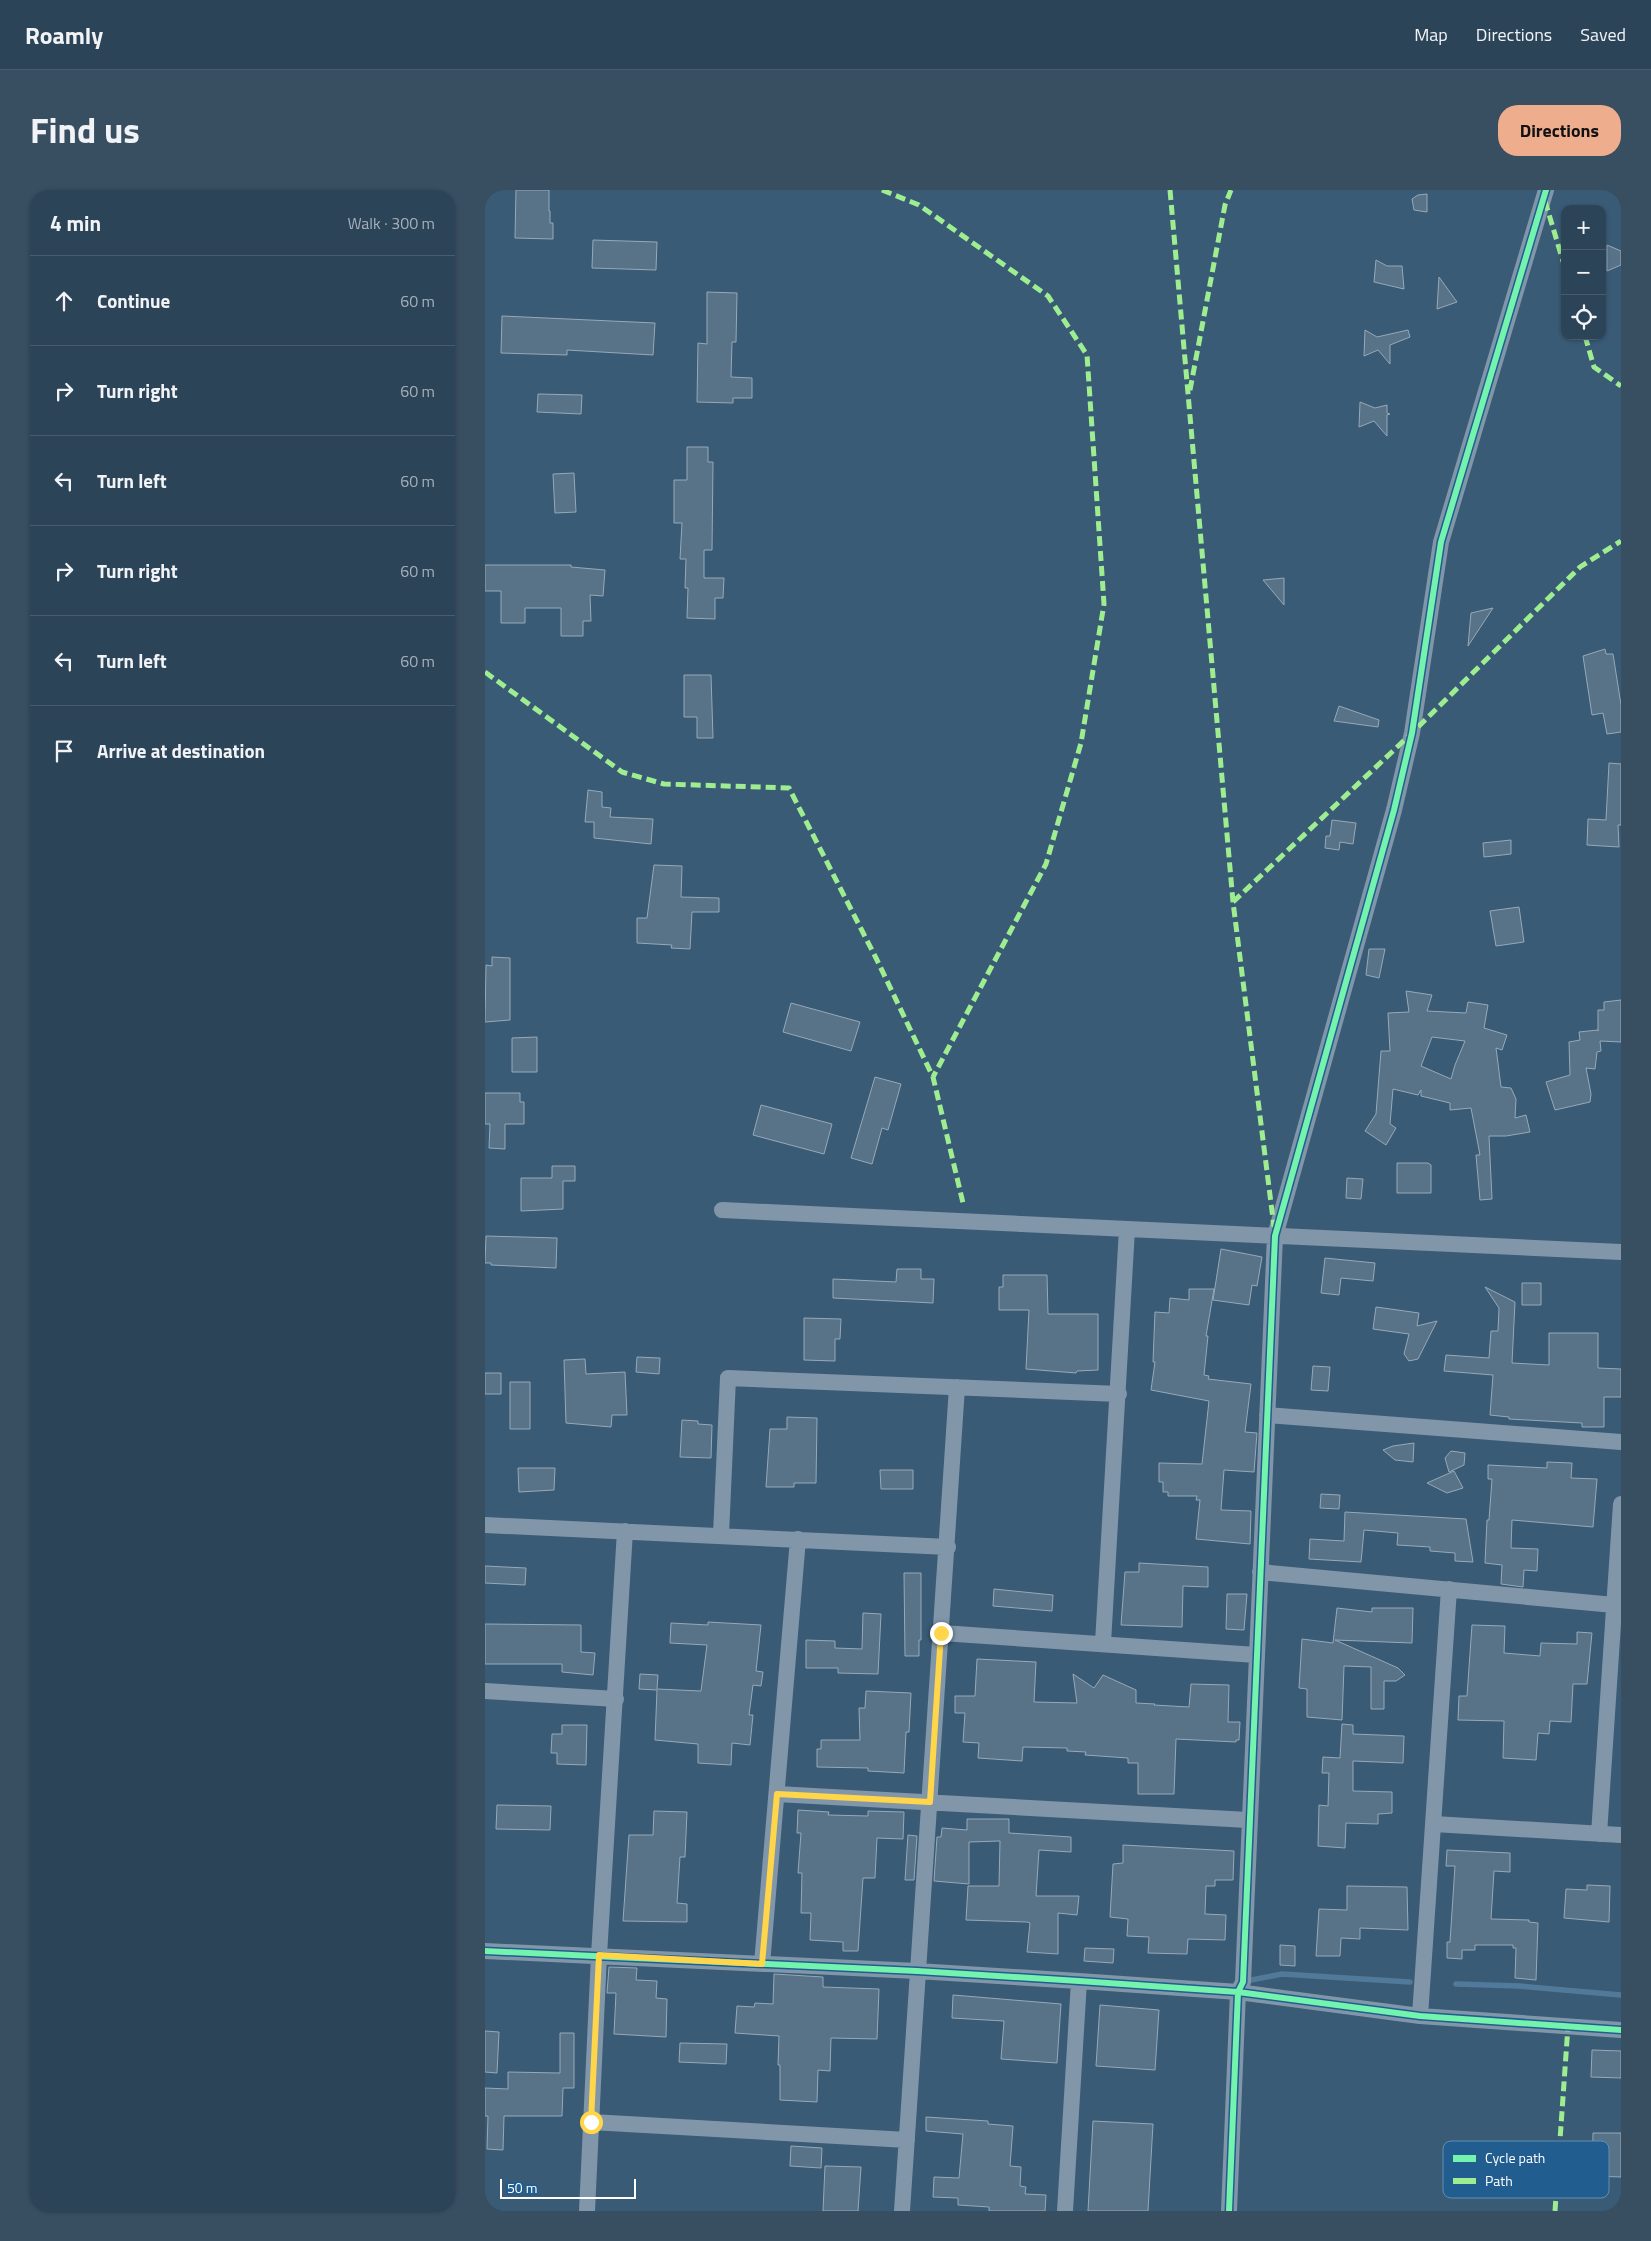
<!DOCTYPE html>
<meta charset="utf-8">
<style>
:root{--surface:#2c4458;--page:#384e61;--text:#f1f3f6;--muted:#a6b0ba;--line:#485c6e;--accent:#eead8d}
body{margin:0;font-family:"Titillium Web",sans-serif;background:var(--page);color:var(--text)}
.controls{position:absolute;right:15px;top:15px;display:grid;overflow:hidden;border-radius:10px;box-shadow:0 1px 4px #0004}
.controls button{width:45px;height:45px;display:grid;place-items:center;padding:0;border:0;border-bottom:1px solid var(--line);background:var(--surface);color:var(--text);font:25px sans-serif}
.scale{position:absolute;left:15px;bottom:12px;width:136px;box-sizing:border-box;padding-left:5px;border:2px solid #fff;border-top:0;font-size:14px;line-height:18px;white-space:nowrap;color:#fff;-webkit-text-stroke:4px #215e8f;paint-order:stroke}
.stop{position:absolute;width:15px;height:15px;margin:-11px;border:4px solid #ffd54a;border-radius:50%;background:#fff}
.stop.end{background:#ffd54a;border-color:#fff;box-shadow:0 1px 5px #0008}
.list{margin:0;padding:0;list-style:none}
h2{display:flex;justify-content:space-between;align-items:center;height:65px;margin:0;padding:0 20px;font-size:21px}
h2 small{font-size:16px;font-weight:400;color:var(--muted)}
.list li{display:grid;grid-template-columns:32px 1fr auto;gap:15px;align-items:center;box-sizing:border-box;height:90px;padding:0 20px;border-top:1px solid var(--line)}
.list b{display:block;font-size:19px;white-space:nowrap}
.list em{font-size:16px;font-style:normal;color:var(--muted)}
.icon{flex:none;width:28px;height:28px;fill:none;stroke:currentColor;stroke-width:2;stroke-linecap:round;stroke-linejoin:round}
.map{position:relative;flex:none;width:1136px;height:2021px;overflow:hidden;border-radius:20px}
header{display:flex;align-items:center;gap:30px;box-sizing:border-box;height:70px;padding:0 25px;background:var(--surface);border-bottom:1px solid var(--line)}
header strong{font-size:24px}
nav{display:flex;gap:28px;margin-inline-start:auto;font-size:18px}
.intro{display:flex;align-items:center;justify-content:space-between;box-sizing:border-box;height:120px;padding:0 30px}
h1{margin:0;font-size:35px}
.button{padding:12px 22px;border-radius:20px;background:var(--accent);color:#111;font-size:18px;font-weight:700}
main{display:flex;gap:30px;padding:0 30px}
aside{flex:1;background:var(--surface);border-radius:20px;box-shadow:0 1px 4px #0004}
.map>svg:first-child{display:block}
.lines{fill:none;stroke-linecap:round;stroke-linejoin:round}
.stream{stroke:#517a9a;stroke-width:5.5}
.building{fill:#587288;stroke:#96a9b8;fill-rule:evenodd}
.minor{stroke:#8197a9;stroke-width:16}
.quiet{stroke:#9fed91;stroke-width:5;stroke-dasharray:10 5;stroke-linecap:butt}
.cycleway-casing{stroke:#215e8f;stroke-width:9}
.cycleway{stroke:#73f3ae;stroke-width:6}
.route{stroke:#ffd54a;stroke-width:6}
.key{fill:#215e8f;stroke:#648eb1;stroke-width:1}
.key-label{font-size:14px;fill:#fff}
</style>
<header>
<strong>Roamly</strong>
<nav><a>Map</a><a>Directions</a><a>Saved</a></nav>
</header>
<div class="intro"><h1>Find us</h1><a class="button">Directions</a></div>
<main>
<aside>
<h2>4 min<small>Walk · 300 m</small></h2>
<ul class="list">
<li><svg class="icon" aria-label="ahead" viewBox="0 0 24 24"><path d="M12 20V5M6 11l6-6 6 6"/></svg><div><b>Continue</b></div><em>60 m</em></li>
<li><svg class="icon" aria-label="right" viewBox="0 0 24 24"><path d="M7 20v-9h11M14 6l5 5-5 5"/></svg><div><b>Turn right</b></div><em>60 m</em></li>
<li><svg class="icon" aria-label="left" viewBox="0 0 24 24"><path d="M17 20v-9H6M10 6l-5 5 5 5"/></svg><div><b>Turn left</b></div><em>60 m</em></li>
<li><svg class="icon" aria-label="right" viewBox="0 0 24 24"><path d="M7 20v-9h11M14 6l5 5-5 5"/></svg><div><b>Turn right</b></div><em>60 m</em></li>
<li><svg class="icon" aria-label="left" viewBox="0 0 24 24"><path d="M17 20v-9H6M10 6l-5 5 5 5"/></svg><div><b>Turn left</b></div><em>60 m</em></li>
<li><svg class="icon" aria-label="arrive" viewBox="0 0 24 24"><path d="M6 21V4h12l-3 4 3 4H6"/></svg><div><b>Arrive at destination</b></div></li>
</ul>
</aside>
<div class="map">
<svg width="1136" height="2021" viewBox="0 0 1136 2021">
<rect width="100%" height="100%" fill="#3a5b76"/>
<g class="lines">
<!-- stream -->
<path class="stream" d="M761 1791 797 1784 925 1792
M971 1794 1034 1796 1136 1805"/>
</g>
<!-- building -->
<path class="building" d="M31 0H64V21H65V33H68V49L30 48Z
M942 4V22L929 20 927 9 933 5Z
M108 50 172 52 171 80 107 78Z
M1122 55 1136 61V75L1122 81Z
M891 70 902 76H917L919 99 889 92Z
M954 87 972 112 952 119Z
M222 102 252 103 251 152H247L246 187 267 188V208H248V213L212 212 213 153 222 154Z
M17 126 170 133 168 165 82 160V165L16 163Z
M880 140 892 147 923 140 925 147 905 155V174L893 160 879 166Z
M53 204 97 205 96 224 52 222Z
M875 212 890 218 902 215V223L905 224 902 225V246L889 231 874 237Z
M202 257H223V272H228L227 360H219V388H239L238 408H230V429L202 428 203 398H200L201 369H195L197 333H189V290H202Z
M89 283 91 322 70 323 68 284Z
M0 375H86V377L120 380 118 406 105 405 106 431H98V446H76V418H40V433H16V401H0Z
M799 388V415L778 390Z
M1008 418 983 456 986 423Z
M1120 459 1121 464H1128L1136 515V542L1122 544 1118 523 1107 525 1098 466Z
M199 485H226L228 548H212V527H199Z
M854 516 894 530 893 537 849 531Z
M1124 573 1136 574V635H1133L1134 657 1102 655 1103 629 1121 630Z
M103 600 117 602V617L126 618 125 627 168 629 166 654 109 648V632H100Z
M847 630 871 633 868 654 855 652 854 660 840 658 841 646H845Z
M1026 650V664L999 667 998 653Z
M169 675 197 676 196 707 234 708V722H207L205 759 186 758 187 755 152 753V728H162Z
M1034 717 1039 752 1011 756 1005 721Z
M884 759H900L894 788 881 785Z
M7 767 25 768V830L0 832 1 775 7 776Z
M921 801 947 805 942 821 981 823 983 812 1003 815 999 838 1022 845 1017 860 1011 858 1016 897 1026 898 1031 909 1030 928 1041 925 1045 942 1021 946H1004L1007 1009 995 1010 991 965H995L986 918 965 920V913L936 906V900L933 905 908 899 905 934 911 938 901 955 880 941 891 924 896 861H905L903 823 924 822ZM947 847 980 851 970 875 966 889 936 876Z
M1136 810V852L1115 851 1116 861 1112 862 1110 879 1101 878 1106 904 1105 912 1070 920 1061 892 1085 885 1084 852 1095 850 1094 842 1113 840V841V820H1119V812Z
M306 813 375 832 366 861 298 842Z
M52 847V882H27V848Z
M390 887 416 894 403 940 397 938 387 974 366 968Z
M0 903H35V912H39V934H20V959L4 958 5 934H0Z
M276 915 347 934 339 964 268 945Z
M912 973H943L946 975V1003H912Z
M67 976H90V991H78V1019L36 1021V988H67Z
M862 988 878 989 876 1009 861 1008Z
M1 1046 72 1048 71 1078 6 1075V1073H0Z
M736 1059 777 1067 772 1096 767 1095 764 1115 728 1110Z
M840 1068 890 1073 888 1091 856 1088 854 1105 836 1103Z
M412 1079H436V1089H449L448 1113 348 1108V1089L411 1092Z
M518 1085H562L563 1124H613V1180L592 1181 591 1183 541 1179 544 1120H514V1097H518Z
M1037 1093H1056V1115H1037Z
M1000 1097 1030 1112 1027 1173 1064 1175V1143H1113V1178L1136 1179V1207H1119V1237H1097V1233L1024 1229V1227L1005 1225 1008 1185 959 1181 961 1165 1004 1168 1006 1141H1013L1014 1118Z
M704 1099H729L721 1146H723L719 1185 724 1186 723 1189 766 1194 760 1242 772 1243 769 1282 739 1280 736 1320 766 1321 765 1354 711 1349 715 1310H711L712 1306H683V1302H678V1292H674V1273L717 1274 724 1211 666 1200 670 1172H668L670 1122 684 1123 685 1108 704 1110Z
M891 1117 934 1123 932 1136 952 1131 933 1169 924 1171 919 1164 924 1144 888 1139Z
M319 1128 356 1129 355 1149H350V1171L319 1170Z
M152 1167 175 1168 174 1184 151 1182Z
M100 1169 101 1184 140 1182 142 1225H127L126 1237 81 1233 79 1170Z
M828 1176 845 1177 843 1201 826 1200Z
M0 1183H16V1204H0Z
M25 1192H45V1239H25Z
M302 1227 332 1228 331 1293H309V1297H281L285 1239H302Z
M197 1230 213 1231V1234L227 1235 226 1268 195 1267Z
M929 1253 928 1272 910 1270 898 1260 908 1256Z
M966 1261 980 1263 979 1275 964 1282 960 1268Z
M1062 1272 1087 1273 1086 1288 1112 1289 1108 1337 1027 1330 1026 1358 1053 1359 1052 1381 1039 1380 1038 1397 1016 1394 1017 1375 1000 1373 1002 1330H1004L1007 1289H1003V1275L1062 1278Z
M33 1278H70L69 1300 34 1302Z
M395 1280H428V1299H396Z
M969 1281 978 1298 962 1303 942 1293Z
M836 1304 855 1305 854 1319 835 1318Z
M860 1322 981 1329 988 1372 970 1371V1363L945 1361V1357L912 1355 913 1343 879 1340 876 1372 824 1369 825 1349 859 1351Z
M654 1373 723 1377V1397L698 1396 697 1437 636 1435 640 1382H654Z
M0 1376 41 1378 40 1395 0 1393Z
M419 1383H436V1450H434V1466H420Z
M509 1399 568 1405 567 1421 508 1416Z
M742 1404H762L759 1440 741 1439Z
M852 1418 887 1422V1418H928L927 1453 850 1450 913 1478 920 1485 911 1491H899V1519H886V1477L859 1476 857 1530 822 1527V1499L814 1498 817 1449 848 1453Z
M378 1423 396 1424 393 1484 353 1483V1478H321V1450L350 1451V1458L377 1459Z
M223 1432 276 1435 271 1481 278 1482 276 1496 268 1495 264 1525H268L265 1555 247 1553 246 1575 213 1573V1554L170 1550 172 1500 154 1499 155 1484 173 1485 172 1499 216 1501 222 1455 185 1453 186 1433 223 1435Z
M0 1434 96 1435V1462L110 1463 108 1485 77 1482V1474H0Z
M987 1435 1020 1436 1019 1463 1055 1466 1056 1453 1092 1454V1442L1107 1443 1102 1494H1088L1086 1532 1065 1531 1064 1544 1053 1543 1051 1570 1018 1568 1019 1531 973 1530 974 1506H982Z
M492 1469 551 1472 549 1512 592 1513 588 1484 609 1498 618 1485 651 1500V1513L670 1514 669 1515 704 1517 706 1494 744 1495 743 1532H755L754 1550H751V1552L691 1549 689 1604H653V1573H643V1568L600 1565 601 1562 582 1561V1558L538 1557 537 1571 493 1568 494 1553 478 1552 480 1523H470V1506H490Z
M381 1501 426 1503 424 1542H421L419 1583 383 1581V1578L332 1577V1559H336V1550H375L374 1518H380Z
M857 1534 868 1535V1544L919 1546 918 1573 868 1571V1601L907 1602V1623L893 1624V1634L861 1633 860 1658 833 1656 834 1615 843 1616 844 1583H837L838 1567 855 1568Z
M77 1535H102L101 1575 72 1574V1563H66L67 1544H77Z
M12 1615 66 1616 65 1640 11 1639Z
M313 1620 344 1622 343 1625 383 1626V1621L419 1622 418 1649 392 1648 390 1688H378L373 1761H358V1752L325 1750 326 1723H316L317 1683H313L316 1643H312Z
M169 1621 202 1622 200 1667H195L192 1713 202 1714V1732L138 1731 144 1645H168Z
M482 1629H524V1643L586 1647V1662L554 1660 551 1706H594L592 1725 573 1723V1764L542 1762 545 1733 542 1732 481 1730 483 1696H514L515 1651 484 1652V1694L449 1691 452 1647H456L457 1638 482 1640Z
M423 1645 432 1646 429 1690H420Z
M638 1655 749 1661 748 1690H730V1696H721L720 1724 741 1725 740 1750 703 1749 702 1764 663 1763 664 1747 642 1746 643 1729 625 1727 628 1674 638 1673Z
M962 1660 1025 1663V1682L1009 1681 1006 1729 1044 1730V1732L1053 1733 1051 1790 1030 1788 1031 1758H1028V1755H990V1760H977V1769L962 1768V1752H965L970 1676H961Z
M1102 1695 1125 1696 1124 1732 1079 1728 1081 1699 1102 1700Z
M862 1696 922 1697 923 1740 875 1738V1749L856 1748 855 1766H831L834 1719 862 1720Z
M795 1755 810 1756V1776L795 1775Z
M600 1758 629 1759 628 1773 599 1771Z
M124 1777 152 1778 151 1790 172 1791 171 1808 182 1809 181 1847 129 1844 131 1803H122Z
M289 1784 338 1787V1797L394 1799 392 1849 346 1848 345 1881 333 1880 332 1912 295 1910V1875H293L294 1846 250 1843 252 1816 269 1817 270 1813 288 1814Z
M468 1805 576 1814 572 1873 516 1869 519 1831 467 1828Z
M615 1815 674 1820 670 1880 611 1876Z
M0 1841 14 1842 12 1883 0 1882Z
M75 1843H89V1898H78L77 1926H19L18 1960 2 1959 3 1926H0V1898L23 1899V1882L75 1883Z
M195 1853 242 1854 241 1874 194 1872Z
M1107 1860 1136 1861V1888L1106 1887Z
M441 1927 503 1931V1934L528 1936 525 1976 536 1977 535 1996 541 1997 540 2004 561 2005 560 2021H504V2017L473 2015V2008L448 2007 449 1987 474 1988 478 1944 441 1941Z
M608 1931 668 1934 663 2021H603Z
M1108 1943H1136V1987L1107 1986Z
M306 1956 337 1958 336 1978 305 1976Z
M340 1976 376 1977 373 2021H338Z"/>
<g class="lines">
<!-- minor -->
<path class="minor" d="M237 1020 1136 1062
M782 1225 1136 1252
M0 1335 463 1357
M236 1345 243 1188 634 1204
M775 1382 1129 1415
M457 1443 771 1465
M618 1453 642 1039
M0 1501 131 1509
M292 1604 763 1630
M949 1634 1136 1645
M1114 1644 1136 1314
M0 1761 432 1781 594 1791 753 1802 935 1826 1136 1840
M277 1774 313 1349
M935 1826 964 1399
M106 1932 422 1950
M102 2021 114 1765 140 1341
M417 2021 472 1197
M580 2021 594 1791
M744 2021 753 1802 758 1792 790 1046 909 620 927 543 956 352 1061 0"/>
<!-- quiet -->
<path class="quiet" d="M397 0 434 15 563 106 602 165 619 414 596 553 561 674 448 887
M685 0 748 712 789 1037
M1060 11 1080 78
M1100 146 1109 177 1136 196
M705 200 740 15 746 0
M0 482 137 582 179 594 304 598 392 770 448 887 478 1013
M748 712 927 543 1095 377 1136 351
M1070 2021 1083 1836"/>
<!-- cycleway casing -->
<g class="cycleway-casing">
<path id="cycleway" d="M0 1761 432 1781 594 1791 753 1802 935 1826 1136 1840
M744 2021 753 1802 758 1792 790 1046 909 620 927 543 956 352 1061 0"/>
</g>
<!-- cycleway -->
<use href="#cycleway" class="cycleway"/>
</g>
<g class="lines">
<!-- route -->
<path class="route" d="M106 1932 114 1765 277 1774 292 1604 445 1612 456 1443"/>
</g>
<!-- legend -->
<rect x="958" y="1951" width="166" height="57" rx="8" class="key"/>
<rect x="968" y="1965" width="23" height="7" fill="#73f3ae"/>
<rect x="968" y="1988" width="23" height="6" fill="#9fed91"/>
<g class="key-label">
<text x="1000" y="1973">Cycle path</text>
<text x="1000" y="1996">Path</text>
</g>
</svg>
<div class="controls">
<button>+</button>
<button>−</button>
<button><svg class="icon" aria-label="locate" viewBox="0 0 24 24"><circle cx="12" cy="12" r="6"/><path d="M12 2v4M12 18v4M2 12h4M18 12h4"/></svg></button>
</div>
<div class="scale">50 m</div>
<div class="stop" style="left:106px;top:1932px"></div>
<div class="stop end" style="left:456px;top:1443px"></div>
</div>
</main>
